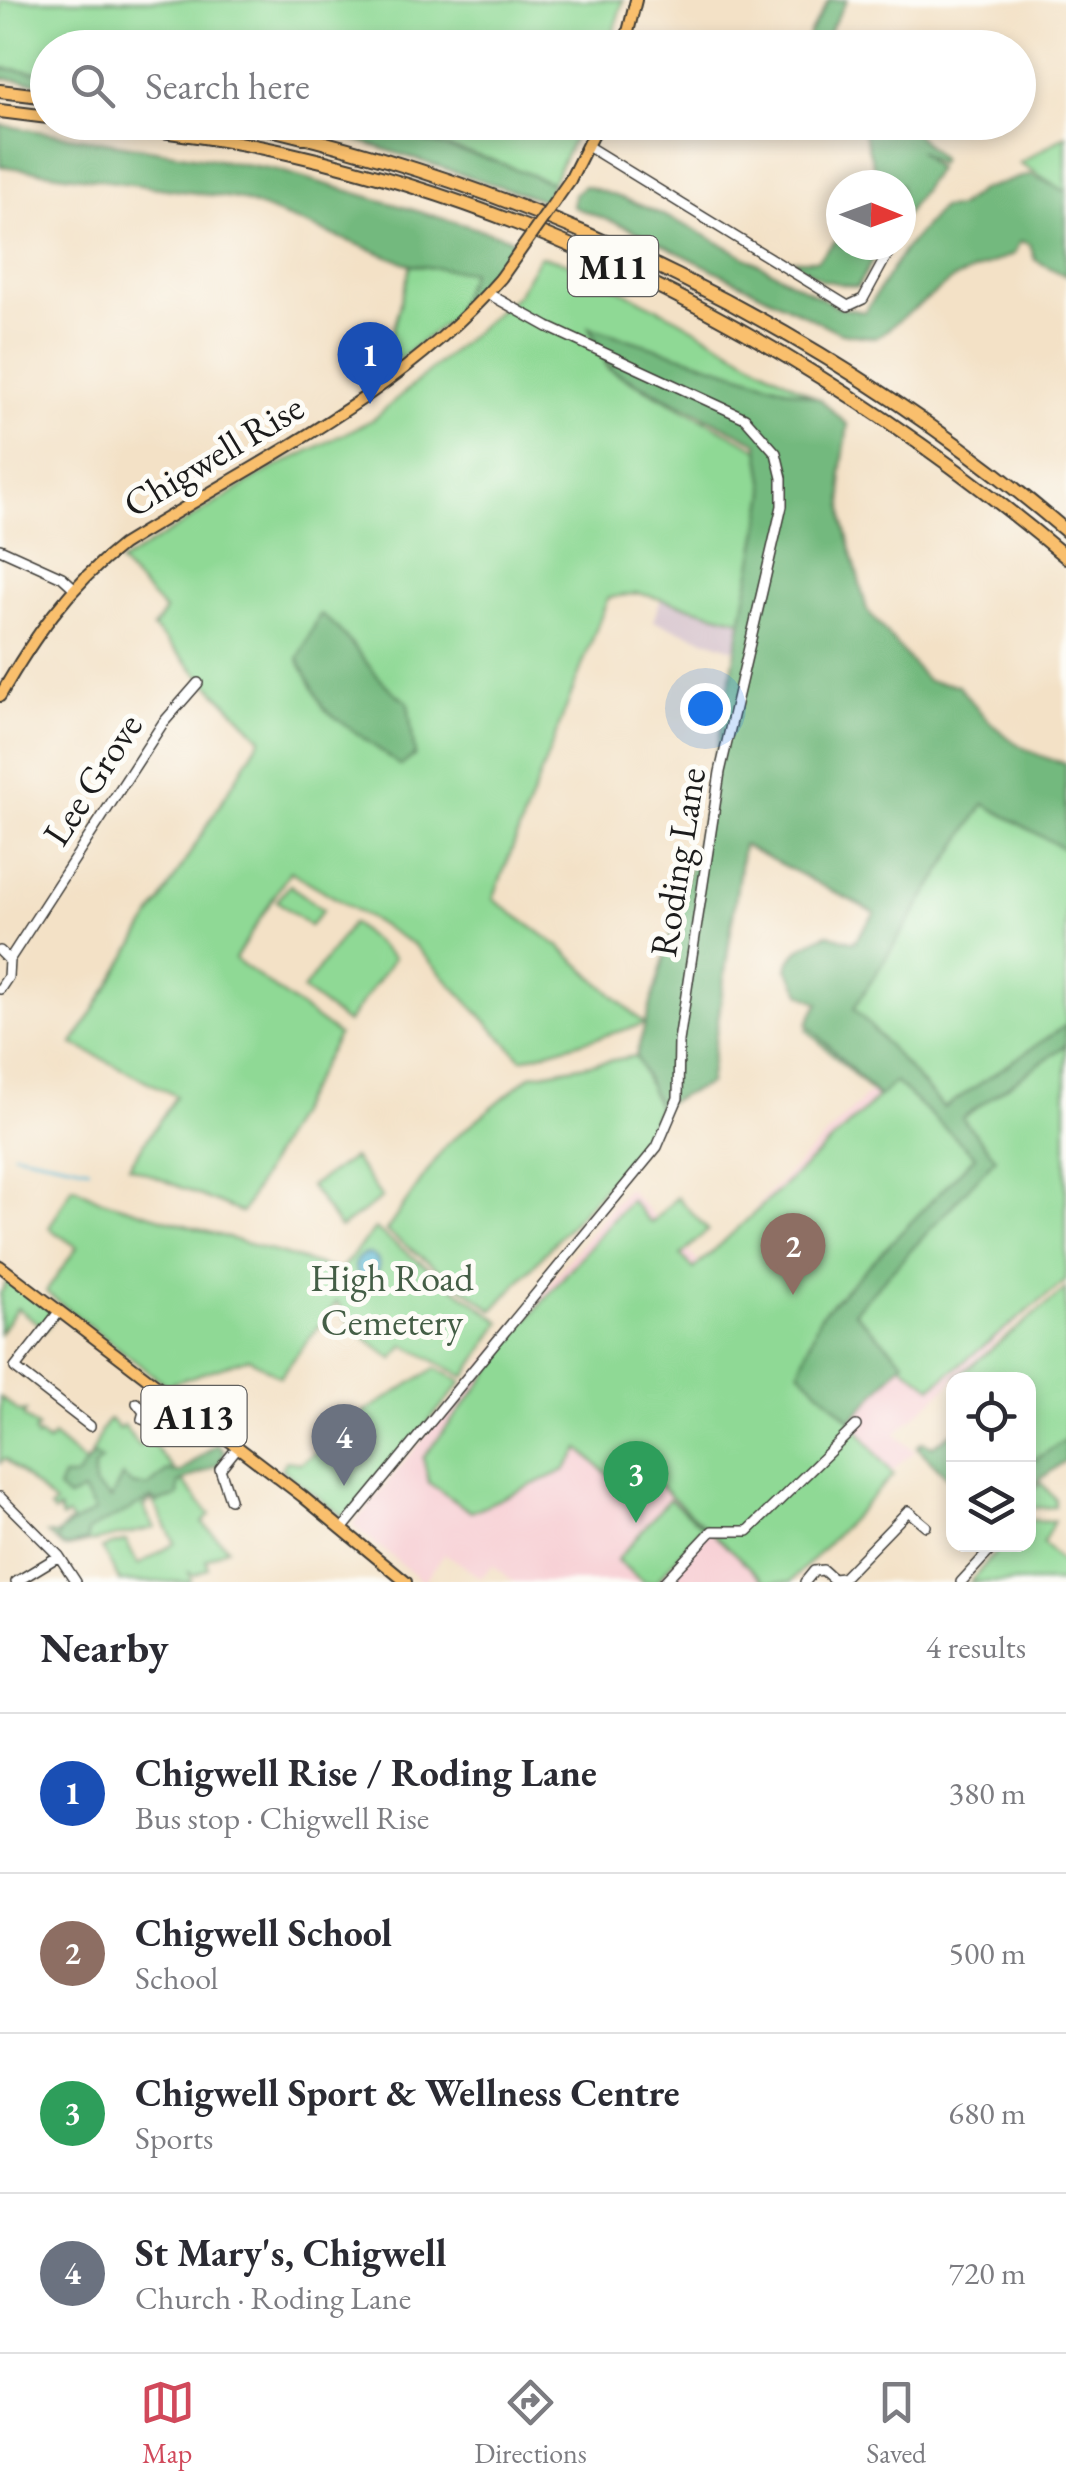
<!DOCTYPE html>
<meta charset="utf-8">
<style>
:root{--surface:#fff;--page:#f7f7f7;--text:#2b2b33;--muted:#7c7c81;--line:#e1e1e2;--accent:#d1495b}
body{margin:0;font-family:"EB Garamond",serif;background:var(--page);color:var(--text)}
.controls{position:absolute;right:30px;bottom:30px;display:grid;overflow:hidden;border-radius:20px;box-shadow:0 5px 15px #0003}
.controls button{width:90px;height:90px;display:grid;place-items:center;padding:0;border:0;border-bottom:2px solid var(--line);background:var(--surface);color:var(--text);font:50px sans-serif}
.compass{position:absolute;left:826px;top:170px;width:90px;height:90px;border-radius:50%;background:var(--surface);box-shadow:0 5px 15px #0003;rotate:91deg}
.you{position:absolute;left:705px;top:708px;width:35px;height:35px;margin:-25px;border:8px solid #fff;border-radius:50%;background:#1a73e8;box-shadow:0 0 0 15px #1a73e833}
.badge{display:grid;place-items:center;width:65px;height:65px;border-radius:50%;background:var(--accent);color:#fff;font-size:32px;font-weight:700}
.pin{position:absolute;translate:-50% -82px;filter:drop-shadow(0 2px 5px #0008)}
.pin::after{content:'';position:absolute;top:52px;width:35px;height:30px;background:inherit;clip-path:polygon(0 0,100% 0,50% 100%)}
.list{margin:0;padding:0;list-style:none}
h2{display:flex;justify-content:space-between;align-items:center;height:130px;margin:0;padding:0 40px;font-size:42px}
h2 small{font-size:32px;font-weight:400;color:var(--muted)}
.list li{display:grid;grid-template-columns:65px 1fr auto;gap:30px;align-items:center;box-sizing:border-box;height:160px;padding:0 40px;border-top:2px solid var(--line)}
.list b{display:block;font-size:38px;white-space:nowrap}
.list p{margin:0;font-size:32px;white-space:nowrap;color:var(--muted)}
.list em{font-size:32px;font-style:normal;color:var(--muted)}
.icon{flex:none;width:55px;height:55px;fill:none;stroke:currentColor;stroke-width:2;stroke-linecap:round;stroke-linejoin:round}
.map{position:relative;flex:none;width:1066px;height:1582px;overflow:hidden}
.search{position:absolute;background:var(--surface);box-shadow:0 5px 15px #0003;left:30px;right:30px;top:30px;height:110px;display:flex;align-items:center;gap:25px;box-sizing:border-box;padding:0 35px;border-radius:55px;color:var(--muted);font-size:38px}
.sheet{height:770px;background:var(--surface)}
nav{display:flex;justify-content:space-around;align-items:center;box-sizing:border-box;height:140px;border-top:2px solid var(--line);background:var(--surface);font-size:28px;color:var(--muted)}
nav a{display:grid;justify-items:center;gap:5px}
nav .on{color:var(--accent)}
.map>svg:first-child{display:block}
.built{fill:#f7cfd4}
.industrial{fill:#d2bdc8}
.green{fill:#8fd995;stroke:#567a58;stroke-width:2.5}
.forest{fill:#73b97e;stroke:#486a4d;stroke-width:2.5}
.water{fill:#54b6d3;stroke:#386978;stroke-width:2.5}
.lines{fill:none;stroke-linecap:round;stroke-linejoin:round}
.stream{stroke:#54b6d3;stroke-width:2.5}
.minor-casing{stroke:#3c3a36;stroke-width:12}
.major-casing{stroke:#3c3a36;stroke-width:14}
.highway-casing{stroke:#3c3a36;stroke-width:16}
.minor{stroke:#fff;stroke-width:9}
.major{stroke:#f9bf6d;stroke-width:10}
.highway{stroke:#f9bf6d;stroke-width:12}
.major-bridge-casing{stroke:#3c3a36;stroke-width:14;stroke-linecap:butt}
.major-bridge{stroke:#f9bf6d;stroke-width:10}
.labels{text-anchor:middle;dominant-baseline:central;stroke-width:10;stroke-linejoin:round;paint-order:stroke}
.shield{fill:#fdfcf7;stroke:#605f5e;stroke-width:2.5}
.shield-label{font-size:35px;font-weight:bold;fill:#1c1c1c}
.street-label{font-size:38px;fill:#1c1c1c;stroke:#fdfcf7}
.park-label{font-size:38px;fill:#445e46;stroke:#fdfcf7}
</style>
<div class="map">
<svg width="1066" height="1582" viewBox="0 0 1066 1582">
<rect width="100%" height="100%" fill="#fdfcf7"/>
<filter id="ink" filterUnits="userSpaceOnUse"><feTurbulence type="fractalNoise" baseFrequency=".01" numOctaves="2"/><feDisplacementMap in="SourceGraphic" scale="20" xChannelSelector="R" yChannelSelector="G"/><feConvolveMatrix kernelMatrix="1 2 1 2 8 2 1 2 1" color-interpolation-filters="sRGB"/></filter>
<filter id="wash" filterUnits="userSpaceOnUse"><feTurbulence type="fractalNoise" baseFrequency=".0048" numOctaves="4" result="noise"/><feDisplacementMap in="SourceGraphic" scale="40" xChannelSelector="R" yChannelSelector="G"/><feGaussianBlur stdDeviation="2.25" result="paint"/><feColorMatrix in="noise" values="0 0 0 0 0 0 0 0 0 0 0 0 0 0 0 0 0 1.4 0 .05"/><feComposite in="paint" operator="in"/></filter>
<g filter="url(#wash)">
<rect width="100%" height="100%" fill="#f3e1c6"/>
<!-- built -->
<path class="built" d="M883 1079 1066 1278 895 1434 915 1452 901 1462 794 1582H514L492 1565 481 1578 445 1554 423 1582 353 1525 627 1188 700 1264 726 1244 768 1194Z"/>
<!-- industrial -->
<path class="industrial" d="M664 591 743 621 736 650 653 621Z"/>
<!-- green -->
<path class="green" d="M0 0H623L609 47 48 48 47 73 0 68Z
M359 123H581L552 183 492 160Z
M1066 135V192L1020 163Z
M540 256 565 262 677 318 815 397 589 328 608 369 759 449 766 493 743 621 638 593 608 598 493 899 561 948 645 1024 522 1059 414 945 290 871 235 959 338 1035 242 1213 129 1166 176 1096 73 1044 261 738 153 628 165 611 120 563 266 472 374 419 517 295Z
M411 265 472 272 452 318 380 374Z
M983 798 1066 849V1281L932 1387 900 1364 851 1421 893 1475 791 1582H766L649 1476 631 1496 580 1449 565 1470 471 1512 429 1483 423 1458 486 1377 506 1344 630 1200 651 1223 677 1197 708 1230 681 1255 694 1269 878 1098 807 1030 819 1003Z
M290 885 323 910 310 926 277 901Z
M352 923 394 958 347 1023 303 990Z
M636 1056 660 1103 641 1147 493 1310 386 1231 446 1145 531 1075Z
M353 1158 382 1198 340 1228 310 1186Z
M73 1186 98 1199 339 1271 375 1229 501 1322 465 1377 405 1345 393 1359 353 1329 337 1302 280 1377 249 1358 166 1385 46 1292 77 1247 49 1228Z
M8 1280 57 1314 46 1329 17 1308 0 1333V1294Z
M1066 1289V1445L1034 1468 1029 1462 1028 1380 957 1377Z
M436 1368 462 1382 346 1519 281 1469 286 1461 300 1463 322 1448 340 1427Z
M0 1397 19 1412 26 1411 23 1416 38 1428 34 1431 37 1438 39 1435 48 1442 53 1436 85 1463C100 1447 96 1431 110 1419L119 1429 123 1425 139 1446 148 1438 210 1515 202 1523 228 1548 206 1560 208 1568 194 1575 189 1572 191 1580 187 1582H120L102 1548 126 1541 138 1565 175 1543 152 1500 143 1507 155 1528 64 1548 48 1534 56 1535 72 1521 67 1515 62 1519 59 1509 54 1513 50 1509 55 1504 5 1459 0 1463Z
M1041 1483 1055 1499V1507L1034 1508 1029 1504 1031 1490Z
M669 1499 703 1527 656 1582H643L617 1560Z
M1029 1520 1054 1521 1043 1543 1066 1567V1582H970L1002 1545 1028 1544Z"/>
<!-- forest -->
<path class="forest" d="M829 0H847L825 39 833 47H808L809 34Z
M0 68 47 73V84L0 78Z
M303 123H359L492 160 552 183 545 201Z
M861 123H905L941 159 938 164 918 150 937 169 901 221V185H879Z
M0 125 274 169 519 241 452 318 471 272 411 265 239 199 0 166Z
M1031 174 1066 192V276L1035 260 1030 244 1020 241 1014 254 953 279 876 338 841 333 627 227 573 207 574 194 584 186C676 211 757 266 841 308L865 312 904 250 941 208 958 207 980 190Z
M841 235V245H882L857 287 822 280 791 260H817Z
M589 327 820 399 848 425 841 473 844 523 867 610 927 681 958 685C986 722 1019 755 1066 763V850L984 804 854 1008 944 1108 1066 1025V1045L962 1118 996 1158 854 1312 904 1361 851 1421 799 1371 820 1316 975 1156 895 1082 879 1097 807 1024 819 1003 802 994 787 968C793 948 811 942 828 934L854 942 875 913 743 845 709 1084 658 1106 636 1056 703 822 766 493 758 443 612 370Z
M320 614C357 640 370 679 408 702L415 755 401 766 324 709 298 659Z
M953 1432V1483L917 1447 922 1442 933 1446Z
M1066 1439V1460L1029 1488V1453L1035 1460Z
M217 1444 225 1452 218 1465 179 1483 178 1496 157 1502 152 1498 88 1531 87 1541 65 1547 57 1541 60 1532 95 1511 83 1492 68 1498 58 1489 63 1477H76L92 1455 101 1460 94 1467V1485L111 1499 122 1476 132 1484 148 1487 167 1471 180 1473Z"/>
<!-- water -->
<path class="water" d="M355 1266a12 12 0 1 1 24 0a12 12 0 1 1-24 0Z"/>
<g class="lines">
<!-- stream -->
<path class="stream" d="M14 1153 89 1168"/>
</g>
</g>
<g filter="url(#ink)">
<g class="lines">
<!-- minor casing -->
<g class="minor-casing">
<path id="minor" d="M589 147 848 306 863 299 887 255
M0 549 62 577 73 587
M0 951 9 960 8 977 0 989
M9 960 163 723 198 683
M59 1312 15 1368 90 1426
M137 1403 144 1412 142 1419 151 1422 162 1416 172 1400
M0 1497 59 1556 76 1582
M230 1499 220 1469 237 1448
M343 1528 657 1147 678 1098 679 1041 720 772 782 506V478L776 453 745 418 548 327 487 293
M16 1582 59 1556
M664 1582 712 1531H748L856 1426
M805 1582 814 1571 823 1570 833 1579 843 1578 908 1511 926 1526
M961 1582 996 1544"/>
</g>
<!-- major casing -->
<g class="major-casing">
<path id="major" d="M624 48 636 0
M570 180 599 122
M0 696C33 638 69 586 122 545 253 464 399 396 501 278
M0 1266 302 1496 406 1582"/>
</g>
<!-- highway casing -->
<g class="highway-casing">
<path id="highway" d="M0 91 48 97
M0 111 48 117
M94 122C162 131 229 139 296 155 581 220 844 370 1066 557
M239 122C541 187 831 331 1066 531"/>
</g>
<!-- minor -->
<use href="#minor" class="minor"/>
<!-- major -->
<use href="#major" class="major"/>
<!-- highway -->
<use href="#highway" class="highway"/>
<!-- major-bridge casing -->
<g class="major-bridge-casing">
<path id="major-bridge" d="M501 278 570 180"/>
</g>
<!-- major-bridge -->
<use href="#major-bridge" class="major-bridge"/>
</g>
</g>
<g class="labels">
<!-- shield labels -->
<g class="shield">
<rect x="568" y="236" width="90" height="60" rx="8"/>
<rect x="141.5" y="1386" width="105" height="60" rx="8"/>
</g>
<g class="shield-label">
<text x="613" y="266">M11</text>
<text x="194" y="1416">A113</text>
</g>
<!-- street labels -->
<g class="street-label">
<text transform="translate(213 455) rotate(-31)">Chigwell Rise</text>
<text transform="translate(92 779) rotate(-57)">Lee Grove</text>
<text transform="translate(677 862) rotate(-81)">Roding Lane</text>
</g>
<!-- park labels -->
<g class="park-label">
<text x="392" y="1277">High Road<tspan x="392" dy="44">Cemetery</tspan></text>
</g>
</g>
</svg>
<div class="controls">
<button><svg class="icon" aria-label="locate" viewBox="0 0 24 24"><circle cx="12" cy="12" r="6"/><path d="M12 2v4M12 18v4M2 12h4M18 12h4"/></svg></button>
<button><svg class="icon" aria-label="layers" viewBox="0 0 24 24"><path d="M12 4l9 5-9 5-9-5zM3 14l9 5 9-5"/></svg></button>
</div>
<svg class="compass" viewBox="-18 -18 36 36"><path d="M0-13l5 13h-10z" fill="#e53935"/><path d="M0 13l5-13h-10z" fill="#7c7c81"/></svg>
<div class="you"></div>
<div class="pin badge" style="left:370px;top:404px;background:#1a4fb4">1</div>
<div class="pin badge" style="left:793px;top:1295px;background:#8d6e63">2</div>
<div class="pin badge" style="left:636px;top:1523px;background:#2e9e5b">3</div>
<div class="pin badge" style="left:344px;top:1486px;background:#6b7280">4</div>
<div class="search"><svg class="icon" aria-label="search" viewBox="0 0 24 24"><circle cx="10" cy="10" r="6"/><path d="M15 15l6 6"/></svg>Search here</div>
</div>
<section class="sheet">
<h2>Nearby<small>4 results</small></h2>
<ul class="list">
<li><span class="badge" style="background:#1a4fb4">1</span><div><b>Chigwell Rise / Roding Lane</b><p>Bus stop · Chigwell Rise</p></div><em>380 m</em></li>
<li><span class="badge" style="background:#8d6e63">2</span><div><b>Chigwell School</b><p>School</p></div><em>500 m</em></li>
<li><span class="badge" style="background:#2e9e5b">3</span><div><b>Chigwell Sport &amp; Wellness Centre</b><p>Sports</p></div><em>680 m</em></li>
<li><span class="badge" style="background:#6b7280">4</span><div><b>St Mary's, Chigwell</b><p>Church · Roding Lane</p></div><em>720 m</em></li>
</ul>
</section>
<nav>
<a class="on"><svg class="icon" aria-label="map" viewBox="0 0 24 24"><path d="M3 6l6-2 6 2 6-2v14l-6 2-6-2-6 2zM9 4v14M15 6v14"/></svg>Map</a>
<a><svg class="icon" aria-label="directions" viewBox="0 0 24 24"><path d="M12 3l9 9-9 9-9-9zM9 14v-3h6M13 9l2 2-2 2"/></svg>Directions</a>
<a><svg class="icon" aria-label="saved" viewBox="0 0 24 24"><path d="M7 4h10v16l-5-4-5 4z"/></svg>Saved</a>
</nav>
